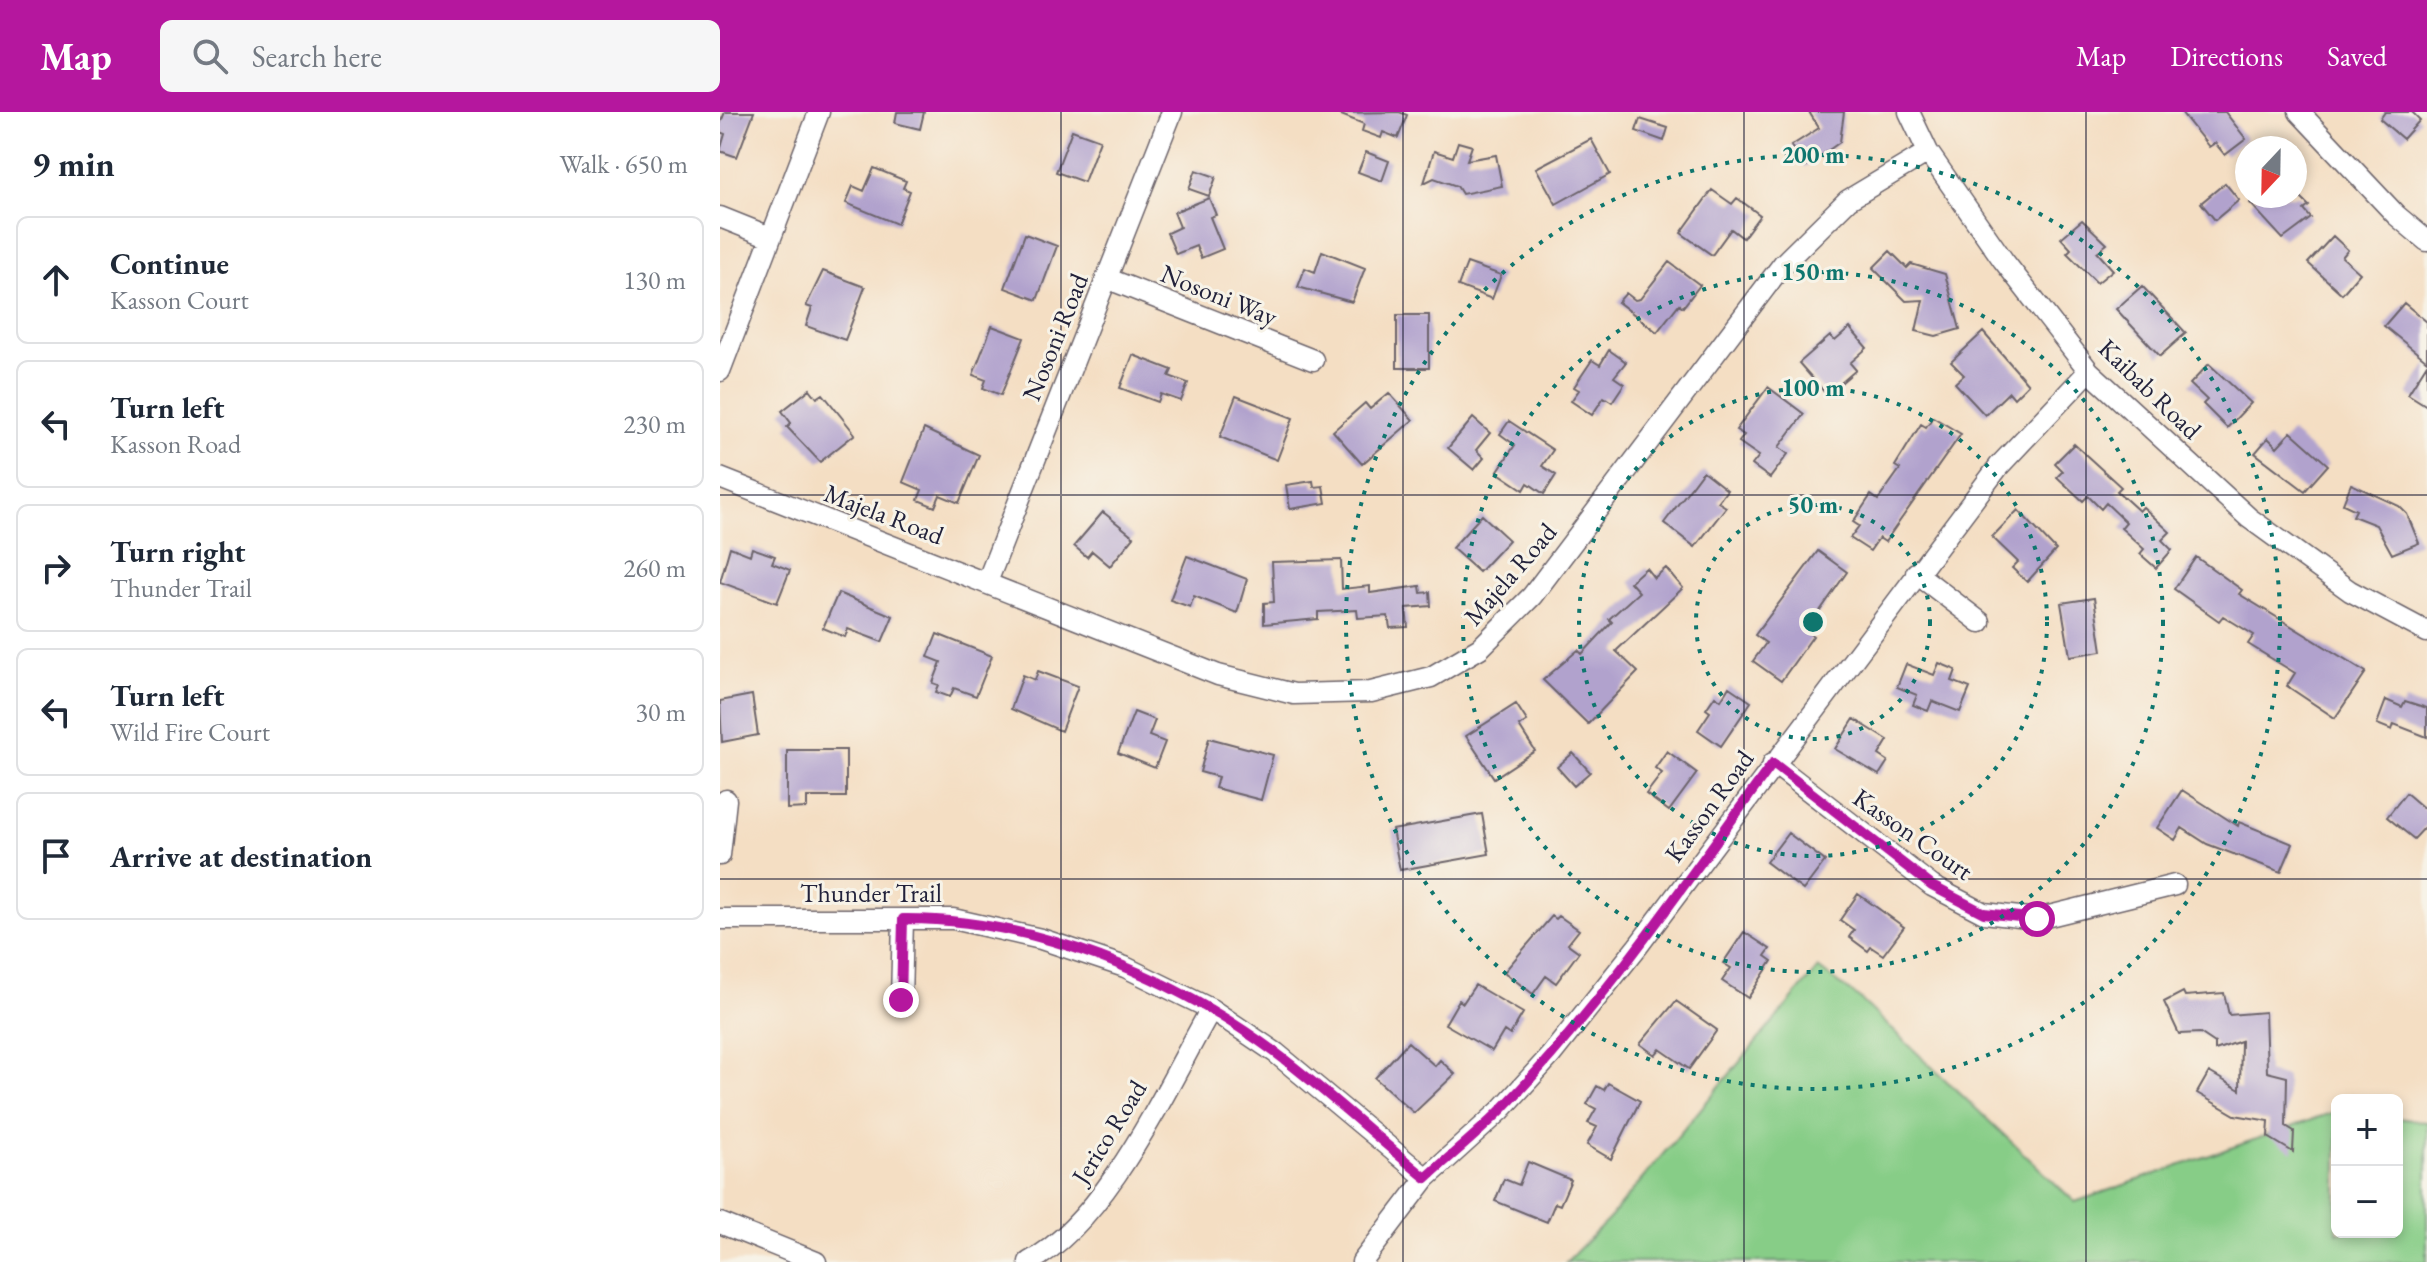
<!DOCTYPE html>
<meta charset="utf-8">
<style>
:root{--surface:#fff;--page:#f6f6f7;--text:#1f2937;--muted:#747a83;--line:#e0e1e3;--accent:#b5179e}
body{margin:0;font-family:"EB Garamond",serif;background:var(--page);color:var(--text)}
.controls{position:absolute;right:24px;bottom:24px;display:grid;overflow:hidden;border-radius:12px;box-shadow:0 4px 12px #0003}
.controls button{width:72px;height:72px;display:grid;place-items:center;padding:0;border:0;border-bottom:2px solid var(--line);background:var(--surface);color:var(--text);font:40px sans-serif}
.compass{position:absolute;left:1515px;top:24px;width:72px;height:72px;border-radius:50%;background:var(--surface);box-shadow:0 4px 12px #0003;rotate:202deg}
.stop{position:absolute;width:24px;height:24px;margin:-18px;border:6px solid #b5179e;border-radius:50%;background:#fff}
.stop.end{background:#b5179e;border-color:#fff;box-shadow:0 2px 8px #0008}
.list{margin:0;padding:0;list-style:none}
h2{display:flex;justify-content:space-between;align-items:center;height:104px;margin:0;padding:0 32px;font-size:34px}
h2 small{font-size:26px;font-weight:400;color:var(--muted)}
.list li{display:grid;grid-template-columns:52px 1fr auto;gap:24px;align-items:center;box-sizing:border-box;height:128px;margin:0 16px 16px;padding:0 16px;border:2px solid var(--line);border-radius:12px}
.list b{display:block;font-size:30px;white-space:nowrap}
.list p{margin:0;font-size:26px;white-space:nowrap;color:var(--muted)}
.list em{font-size:26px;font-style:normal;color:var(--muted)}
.icon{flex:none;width:44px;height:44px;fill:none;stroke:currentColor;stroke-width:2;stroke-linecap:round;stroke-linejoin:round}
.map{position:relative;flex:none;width:1707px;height:1150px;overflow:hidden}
header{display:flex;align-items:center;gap:48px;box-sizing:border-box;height:112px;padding:0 40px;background:var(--accent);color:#fff}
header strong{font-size:38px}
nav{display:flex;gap:44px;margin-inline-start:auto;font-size:28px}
.search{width:560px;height:72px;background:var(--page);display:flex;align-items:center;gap:20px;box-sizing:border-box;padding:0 28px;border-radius:12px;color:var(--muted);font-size:30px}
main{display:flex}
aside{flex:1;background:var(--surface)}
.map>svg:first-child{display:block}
.green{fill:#87cd87;stroke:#547861;stroke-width:2}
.building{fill:#b1a2cd}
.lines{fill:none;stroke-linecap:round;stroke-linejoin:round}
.minor-casing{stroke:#6c646b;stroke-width:23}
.minor{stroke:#fff;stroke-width:20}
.route{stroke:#b5179e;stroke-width:10}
.grid{fill:none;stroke:#22223b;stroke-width:2;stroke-opacity:0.55}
.ring{fill:none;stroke:#0f766e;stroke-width:4;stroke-dasharray:4 8}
.labels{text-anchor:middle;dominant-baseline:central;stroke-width:6;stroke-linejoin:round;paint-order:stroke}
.street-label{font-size:26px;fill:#22223b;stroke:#f7f3e8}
.centre{fill:#0f766e;stroke:#f7f3e8;stroke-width:4}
.ring-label{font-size:24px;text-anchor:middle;font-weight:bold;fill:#0f766e;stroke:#f7f3e8;stroke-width:6;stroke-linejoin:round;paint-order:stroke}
</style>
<header>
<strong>Map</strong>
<div class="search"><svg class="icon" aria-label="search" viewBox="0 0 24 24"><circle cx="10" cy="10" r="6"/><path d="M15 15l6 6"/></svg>Search here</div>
<nav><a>Map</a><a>Directions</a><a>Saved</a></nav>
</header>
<main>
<aside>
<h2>9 min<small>Walk · 650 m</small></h2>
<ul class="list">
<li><svg class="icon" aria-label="ahead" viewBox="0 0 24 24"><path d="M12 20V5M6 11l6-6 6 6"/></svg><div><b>Continue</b><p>Kasson Court</p></div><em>130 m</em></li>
<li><svg class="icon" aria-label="left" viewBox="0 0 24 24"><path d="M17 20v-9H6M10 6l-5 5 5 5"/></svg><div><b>Turn left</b><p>Kasson Road</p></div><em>230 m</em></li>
<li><svg class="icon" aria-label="right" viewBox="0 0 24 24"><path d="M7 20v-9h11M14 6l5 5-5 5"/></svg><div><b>Turn right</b><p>Thunder Trail</p></div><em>260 m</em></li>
<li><svg class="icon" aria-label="left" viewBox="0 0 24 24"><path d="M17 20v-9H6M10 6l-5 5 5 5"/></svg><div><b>Turn left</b><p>Wild Fire Court</p></div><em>30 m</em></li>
<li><svg class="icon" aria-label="arrive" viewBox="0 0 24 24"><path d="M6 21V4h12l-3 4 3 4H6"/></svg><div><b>Arrive at destination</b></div></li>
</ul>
</aside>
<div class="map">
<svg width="1707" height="1150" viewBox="0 0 1707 1150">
<rect width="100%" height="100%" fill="#f7f3e8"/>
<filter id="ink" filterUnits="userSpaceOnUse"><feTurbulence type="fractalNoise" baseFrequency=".0125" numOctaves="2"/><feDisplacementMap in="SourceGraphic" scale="16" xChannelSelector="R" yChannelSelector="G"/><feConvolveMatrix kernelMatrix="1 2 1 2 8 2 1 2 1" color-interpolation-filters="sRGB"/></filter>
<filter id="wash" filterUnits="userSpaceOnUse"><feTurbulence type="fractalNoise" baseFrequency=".006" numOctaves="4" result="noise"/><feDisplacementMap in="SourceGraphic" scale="32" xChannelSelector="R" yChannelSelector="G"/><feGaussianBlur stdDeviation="1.8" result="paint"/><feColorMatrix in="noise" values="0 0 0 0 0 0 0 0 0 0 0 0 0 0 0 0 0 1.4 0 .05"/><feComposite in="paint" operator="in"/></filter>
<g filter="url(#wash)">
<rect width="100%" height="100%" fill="#f4dec3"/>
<!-- green -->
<path class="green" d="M1098 856 1140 887 1355 1090 1617 999V1120H1677V1006L1707 1010V1150H846L889 1107Z"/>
<g id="blocks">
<!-- building -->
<path class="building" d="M5 0H34L17 45 0 39 5 22 0 20V12Z
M177 0H204L200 17 175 11Z
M679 0 687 3 678 26 663 20 661 26 642 19 644 12 616 1Z
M1089 0H1124L1120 30 1085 55 1071 34 1099 16Z
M1461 0H1505L1526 27 1505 43 1495 31 1489 35Z
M1665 0H1692L1700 8 1683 27 1660 7Z
M920 7 948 16 944 29 916 19Z
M352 18 380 28 364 70 336 60Z
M871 27 890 62 836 92 816 56Z
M738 30 752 34 747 48 776 43 782 74 742 82 737 74 714 66 704 71 714 39 733 45Z
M646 40 669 49 662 69 638 60Z
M154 56 186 69 183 76 190 79 177 112 126 91 133 74 144 79Z
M476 58 496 65 489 84 469 77Z
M1505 71 1519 88 1495 108 1481 91Z
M992 78 1012 92 1017 86 1040 103 1023 126 1011 117 992 143 961 121Z
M1537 84H1579L1589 94 1584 98 1591 106 1563 127 1530 91Z
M489 86 496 103 490 105 503 137 481 146 476 134 456 142 447 121 460 115 454 100Z
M1362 108 1387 132 1377 140 1393 158 1377 171 1347 141 1351 137 1341 126Z
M305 122 337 134 317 188 285 176Z
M1613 124 1628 138 1622 145 1640 161 1622 182 1588 151Z
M602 139 645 156 632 190 578 175 585 156 595 160Z
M1170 139 1187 156 1191 152 1225 162 1240 217 1216 224 1196 219 1203 188 1186 189 1153 156Z
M949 150 980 173 963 195 959 192 937 220 898 190 906 181 915 188 920 187Z
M747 151 781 163 772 187 738 174Z
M103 159 145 175 125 228 86 214 92 196 86 194Z
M1422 174 1466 221 1440 244 1396 197Z
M1684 191 1707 210V249L1664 214Z
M677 203H709V256H677Z
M272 214 304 226 281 283 263 276 266 268 253 263Z
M1130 216 1147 236 1130 251 1136 258 1107 283 1079 251 1110 224 1115 229Z
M1263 220 1308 272 1294 286 1289 280 1265 303 1235 271 1244 263 1231 250Z
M889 238 906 250 894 265 904 272 892 290 884 285 872 303 851 289 859 278 854 275 872 248 880 253Z
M413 243 452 258 449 264 468 271 461 289 441 282 438 290 400 276Z
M1489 252 1531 291 1507 316 1483 292 1487 288 1470 272Z
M1707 252V294L1688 282Z
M1048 275 1084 302 1059 335 1068 342 1050 366 1032 353 1039 344 1019 330 1024 323 1016 318Z
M90 277 97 286 103 282 135 322 100 350 67 315 71 311 62 299Z
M669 281 693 308 642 352 613 319 645 291 650 297Z
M516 284 573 306 557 348 500 325Z
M1213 305 1241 322 1165 430 1159 426 1150 439 1130 426 1139 414 1133 410 1151 383 1158 388 1180 357 1175 354 1201 312 1206 315Z
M753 306 770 321 756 338 764 346 754 358 728 336Z
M789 309 833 338 822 354 836 363 824 382 808 371 804 378 777 360 795 333 780 322Z
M204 317 259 343 239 391 220 383 215 395 198 388 202 378 183 370Z
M1571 320 1608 353 1585 379 1535 341 1548 326 1557 335Z
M1354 332 1401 375 1397 379 1419 399 1423 395 1450 420 1442 428 1452 438 1436 456 1420 442 1424 437 1401 416 1406 410 1386 391 1381 397 1368 384 1363 389 1337 365 1343 359 1335 351Z
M983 359 1007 378 998 390 1006 395 975 435 944 411Z
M593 369 594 375 603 374 606 391 570 397 566 373Z
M1631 372 1679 394 1687 402 1699 431 1672 442 1656 413 1633 404 1636 398 1623 392Z
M1298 398 1336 438 1307 470 1292 456 1298 450 1272 425Z
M383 400 414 425 390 454 372 439 367 445 354 434Z
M762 403 789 428 759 460 732 436Z
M10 435 30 443 32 436 55 444 52 451 70 458 57 491 0 470Z
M1098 439 1127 460 1086 519 1093 524 1061 569 1033 549 1046 531 1035 523Z
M467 444 527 467 517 501 474 484 470 495 450 488Z
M1476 445 1522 478 1519 482 1646 560 1615 606 1567 574 1575 561 1528 532 1534 523 1503 504 1499 509 1454 477Z
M621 448 622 477 650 474V481L700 474 701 481 710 480 711 494 686 496 688 515 670 516 668 504 638 506 637 498 598 500V507L544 512V491L554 490 552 450Z
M926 456 934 466 946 456 963 476 896 539 918 560 868 612 823 568 858 538 862 542 892 510 889 507 919 480 910 470Z
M118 481 173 504 162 530 128 517 125 525 103 516Z
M1374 486 1382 539 1350 544 1341 491Z
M217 522 272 544 256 584 234 576 230 585 216 580 219 573 213 571 221 550 208 545Z
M1219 551 1236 558 1232 569 1250 576 1240 600 1212 589 1208 599 1193 593 1197 583 1177 575 1186 552 1214 563Z
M318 559 358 574 341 619 291 597 303 563 315 568Z
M1009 575 1031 590 1001 634 978 618 990 600 986 597 995 584 1001 588Z
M32 583 38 623 2 630 0 589Z
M1666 588 1682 595 1685 589 1707 596V625L1674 612 1672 618 1657 612Z
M796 592 807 609 799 614 815 639 774 666 746 624Z
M414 600 435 608 429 624 445 630 435 656 398 641Z
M1134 607 1168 628 1159 643 1168 649 1159 663 1115 637Z
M489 626 553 643 541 688 495 676 498 665 480 660Z
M67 638H126V685H87V696L67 697Z
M947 639 977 661 949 699 926 682 942 661 935 656Z
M853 641 870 660 854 674 837 655Z
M1462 678 1518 714 1519 710 1573 732 1561 760 1487 732 1462 716 1455 728 1437 716Z
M1686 681 1707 699V713L1694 727 1667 705Z
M762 702 769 742 680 758 672 718Z
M1068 721 1105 749 1083 778 1046 750Z
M1138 782 1184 815 1163 843 1151 835 1148 839 1129 825 1134 818 1120 808Z
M832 804 836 807 839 804 859 818 848 832 859 840 836 871 826 864 813 882 784 860Z
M1024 820 1050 837 1045 844 1052 849 1028 886 1002 869 1011 856 1003 851Z
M755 873 803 901 790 923 784 919 772 939 725 912 739 888 743 891Z
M1463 880 1465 884 1504 881 1509 903 1545 900 1547 960 1567 965 1566 1014 1574 1019 1573 1040 1548 1025 1549 1009 1515 1003 1477 981 1489 960 1520 978 1521 929 1495 938V931L1480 921 1459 922 1444 890Z
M956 889 997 918 969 957 940 937 935 943 920 932Z
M688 930 715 954 720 948 735 962 694 1001 655 966Z
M888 971 920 989 891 1047 867 1033 877 1015 868 1011 876 997 867 992 877 974 884 978Z
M808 1050 851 1068 840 1093 835 1091 827 1110 775 1089 784 1067 799 1073Z"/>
</g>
</g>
<g filter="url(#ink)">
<use href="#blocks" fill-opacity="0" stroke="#6c646b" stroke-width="2"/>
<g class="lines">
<!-- minor casing -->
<g class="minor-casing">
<path id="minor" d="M1189 0 1208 40 1283 148 1369 259 1529 406 1630 479 1707 520
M1579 0 1676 103 1707 129
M0 105 50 125
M386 166 593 248
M0 259 99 0
M0 366 498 563 574 582 651 580 711 565 760 536 812 484 1063 152 1128 88 1208 40
M1196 461 1260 510
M267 470 452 0
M1053 651 1212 774 1264 801 1317 807 1455 773
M0 743 6 688
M0 807H233L321 827 405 855 491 897 556 941 706 1066
M181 888 183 807
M0 1111 96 1150
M309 1150C388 1108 447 974 491 897
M642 1150 706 1066 781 998 831 943 918 834 1279 354 1369 259"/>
</g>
<!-- minor -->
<use href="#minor" class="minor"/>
</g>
</g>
<g class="lines" filter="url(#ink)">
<!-- route -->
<path class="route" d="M181 888 183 807C314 806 452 864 556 941 608 980 656 1025 706 1066 731 1043 759 1021 783 996 884 891 967 768 1053 651L1212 774 1264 801 1317 807"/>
</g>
<!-- grid -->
<path class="grid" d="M341 0V1150M683 0V1150M1024 0V1150M1366 0V1150M0 383H1707M0 767H1707"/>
<!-- distance rings -->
<g class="ring">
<circle cx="1093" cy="510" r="117"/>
<circle cx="1093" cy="510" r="234"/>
<circle cx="1093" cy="510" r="350"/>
<circle cx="1093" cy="510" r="467"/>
</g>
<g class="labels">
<!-- street labels -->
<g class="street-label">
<text transform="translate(499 183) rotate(22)">Nosoni Way</text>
<text transform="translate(335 225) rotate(-68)">Nosoni Road</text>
<text transform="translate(1430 277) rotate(44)">Kaibab Road</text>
<text transform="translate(164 402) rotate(21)">Majela Road</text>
<text transform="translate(790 462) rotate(-49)">Majela Road</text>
<text transform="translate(989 694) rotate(-54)">Kasson Road</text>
<text transform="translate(1193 722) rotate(35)">Kasson Court</text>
<text x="151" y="781">Thunder Trail</text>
<text transform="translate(389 1020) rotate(-58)">Jerico Road</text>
</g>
</g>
<circle cx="1093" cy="510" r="12" class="centre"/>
<g class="ring-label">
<text x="1093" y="51">200 m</text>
<text x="1093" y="168">150 m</text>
<text x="1093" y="284">100 m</text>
<text x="1093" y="401">50 m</text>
</g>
</svg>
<div class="controls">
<button>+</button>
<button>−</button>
</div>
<svg class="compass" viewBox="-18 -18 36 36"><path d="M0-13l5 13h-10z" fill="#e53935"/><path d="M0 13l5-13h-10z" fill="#747a83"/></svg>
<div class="stop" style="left:1317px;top:807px"></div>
<div class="stop end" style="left:181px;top:888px"></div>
</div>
</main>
